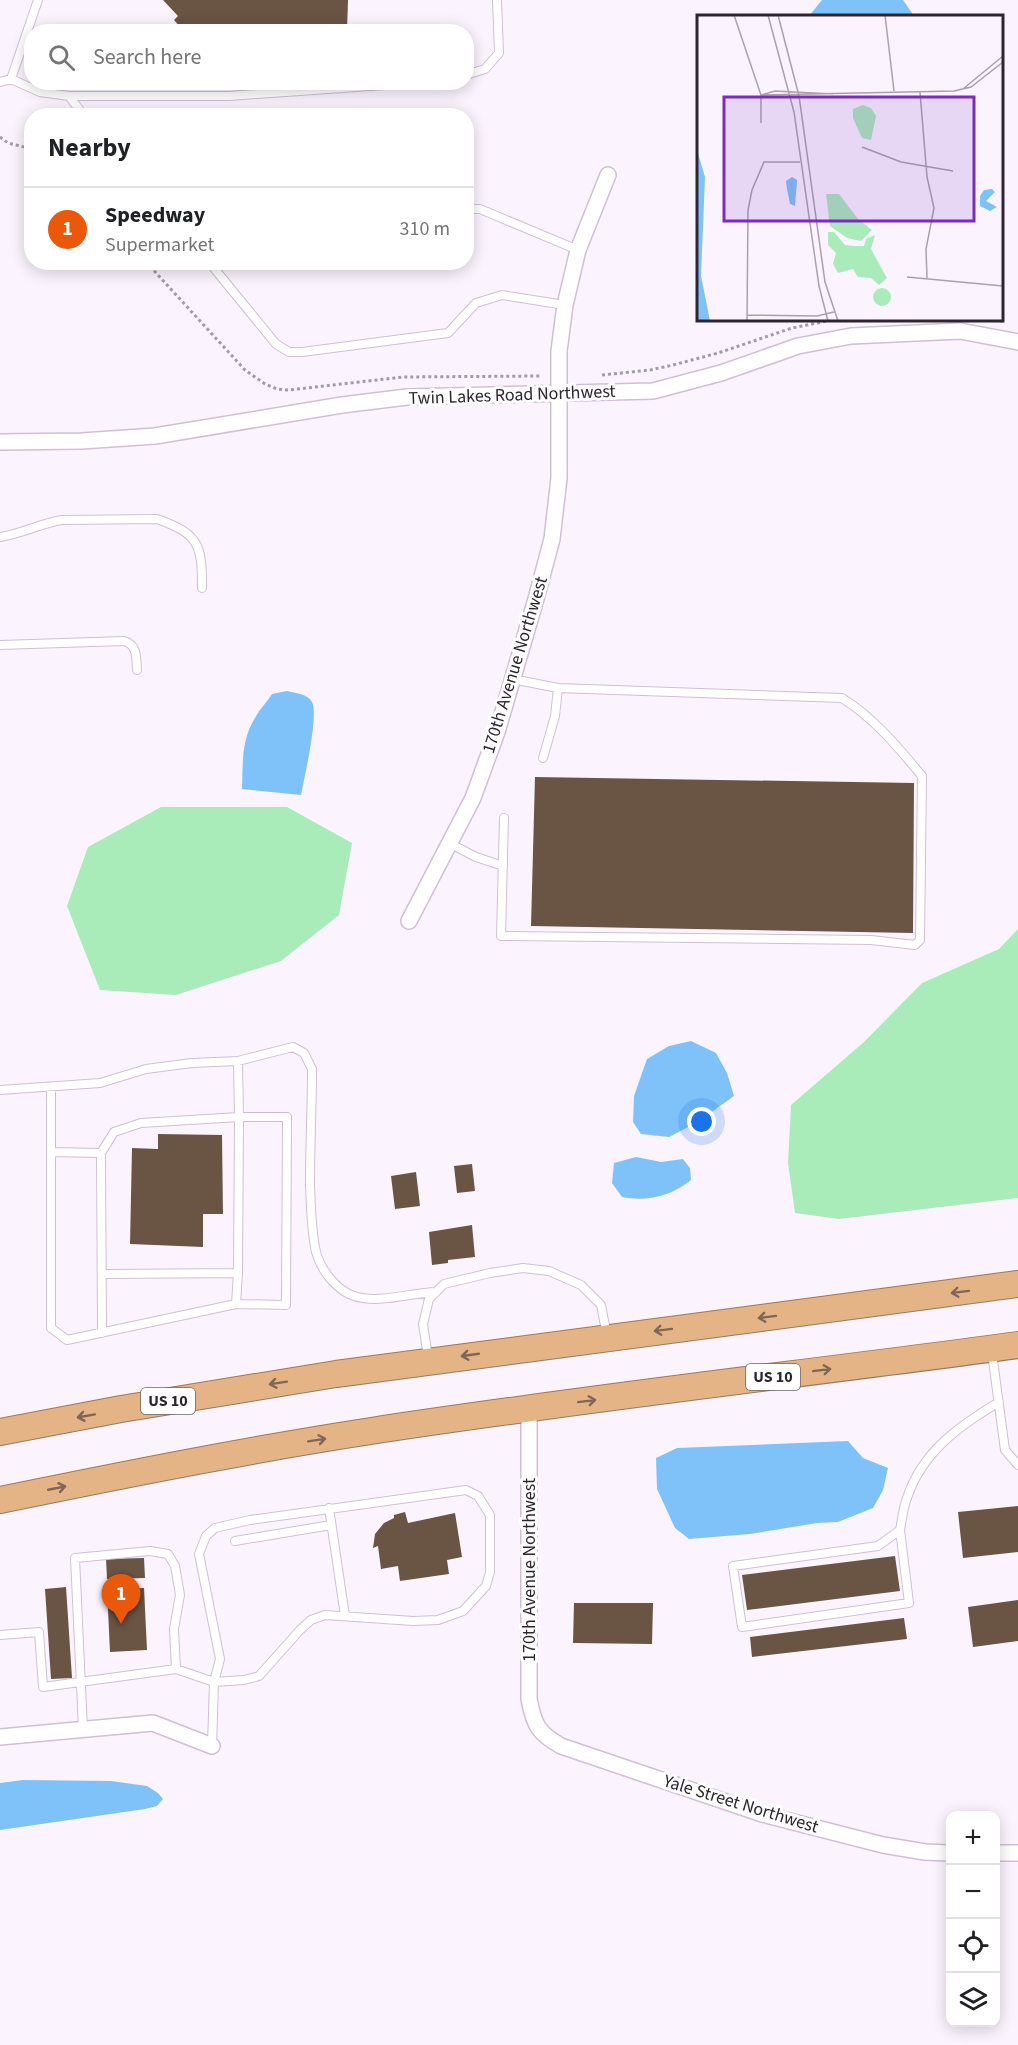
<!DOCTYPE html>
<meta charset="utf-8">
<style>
:root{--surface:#fff;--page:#f2f2f2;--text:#202124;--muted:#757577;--line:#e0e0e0;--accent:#ea580c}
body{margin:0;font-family:"Source Sans 3",sans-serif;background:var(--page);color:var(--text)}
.controls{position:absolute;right:18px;bottom:18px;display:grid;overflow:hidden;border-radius:12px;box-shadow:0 3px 15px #0003}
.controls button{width:54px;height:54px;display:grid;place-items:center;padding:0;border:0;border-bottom:2px solid var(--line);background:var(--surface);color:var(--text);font:30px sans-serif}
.you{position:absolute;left:702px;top:1122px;width:21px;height:21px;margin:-15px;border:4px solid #fff;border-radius:50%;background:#1a73e8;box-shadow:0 0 0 9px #1a73e833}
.badge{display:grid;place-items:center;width:39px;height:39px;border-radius:50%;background:var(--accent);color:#fff;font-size:20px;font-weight:700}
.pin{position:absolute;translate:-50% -50px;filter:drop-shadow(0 2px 3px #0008)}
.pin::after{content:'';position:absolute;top:32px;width:21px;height:18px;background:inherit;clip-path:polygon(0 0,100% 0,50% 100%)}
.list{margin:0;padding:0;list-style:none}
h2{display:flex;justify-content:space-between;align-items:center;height:78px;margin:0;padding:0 24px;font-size:26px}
h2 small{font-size:20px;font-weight:400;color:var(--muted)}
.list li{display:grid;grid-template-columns:39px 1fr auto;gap:18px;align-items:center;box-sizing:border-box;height:84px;padding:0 24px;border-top:2px solid var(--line)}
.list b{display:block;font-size:22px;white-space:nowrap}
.list p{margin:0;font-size:20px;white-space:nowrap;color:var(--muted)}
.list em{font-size:20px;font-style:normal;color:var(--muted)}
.icon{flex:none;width:33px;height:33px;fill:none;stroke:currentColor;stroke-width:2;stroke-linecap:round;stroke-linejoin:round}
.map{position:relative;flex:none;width:1018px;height:2045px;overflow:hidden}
.search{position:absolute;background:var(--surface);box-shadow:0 3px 15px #0003;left:24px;top:24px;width:450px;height:66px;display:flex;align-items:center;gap:15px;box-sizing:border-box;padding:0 21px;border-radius:24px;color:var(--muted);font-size:22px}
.panel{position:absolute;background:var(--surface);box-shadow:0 3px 15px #0003;left:24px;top:108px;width:450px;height:162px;border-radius:24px}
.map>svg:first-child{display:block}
.green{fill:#a9ecba}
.water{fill:#7fc2f9}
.building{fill:#6a5444}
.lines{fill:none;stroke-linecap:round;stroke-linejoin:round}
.service-casing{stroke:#d1bfd7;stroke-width:10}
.minor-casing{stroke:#d1bfd7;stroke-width:18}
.trunk-casing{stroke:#a07755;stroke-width:28}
.path{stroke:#a39ca6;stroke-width:3;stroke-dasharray:3 3;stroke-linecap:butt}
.service{stroke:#fff;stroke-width:8}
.minor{stroke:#fff;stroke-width:15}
.trunk{stroke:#e4b487;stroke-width:26}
.oneway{stroke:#7f6657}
.labels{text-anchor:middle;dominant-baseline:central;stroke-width:6;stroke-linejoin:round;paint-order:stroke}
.shield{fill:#fff;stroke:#6c676e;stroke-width:1.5}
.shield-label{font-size:16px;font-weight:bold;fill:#2d2630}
.street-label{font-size:18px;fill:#2d2630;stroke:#fff}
.inset-road{fill:none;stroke:#a9a2ac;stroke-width:1.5}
.view{fill:#7b2cbf;fill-opacity:0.15;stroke:#7b2cbf;stroke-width:3}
.inset-edge{fill:none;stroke:#2d2630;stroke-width:3}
</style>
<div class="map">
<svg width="1018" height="2045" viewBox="0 0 1018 2045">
<rect width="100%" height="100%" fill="#fbf4fe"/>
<!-- green -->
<path class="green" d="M161 807H287L352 843 339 915 281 961 176 995 100 990 67 906 88 847Z
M1018 929V1198L839 1219 795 1213 788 1163 791 1105 864 1042 922 983 999 949Z"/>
<!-- water -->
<path class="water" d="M822 0H903L914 16H809Z
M287 691C295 693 308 694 312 702 319 715 304 779 301 795L242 789C243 764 241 740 255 718 259 710 267 702 272 694Z
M691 1041 716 1053 727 1073 734 1096 696 1123 669 1137 641 1134 633 1122 634 1096 647 1059 669 1046Z
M636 1157 661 1162 683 1159 690 1168 691 1180C672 1196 647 1202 622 1197L612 1183 614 1163Z
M848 1441 863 1458 888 1468 883 1490 873 1508 838 1522 817 1523 750 1534 689 1539 675 1528 657 1489 656 1458 677 1448Z
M23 1780 111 1781 147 1786 158 1793 163 1799 157 1806 145 1809 0 1830V1783Z"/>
<!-- building -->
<path class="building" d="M163 0H348L347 31 234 27 233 32H189L184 26 182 29 174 20 178 16Z
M535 777 914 783 913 933 531 926Z
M158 1134 222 1135 223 1214H203V1247L130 1244 132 1148 158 1149Z
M472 1164 475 1191 457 1193 454 1166Z
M416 1172 420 1206 395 1209 391 1176Z
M472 1225 475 1257 448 1260V1263L432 1265 429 1232Z
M1018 1506V1552L963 1558 958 1512Z
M405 1512 408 1523 455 1513 462 1557 447 1560 449 1574 400 1581 398 1566 381 1569 378 1546 373 1548 375 1534 384 1523 394 1518V1515Z
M895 1556 900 1591 747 1610 742 1575Z
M144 1558 145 1578 107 1579 106 1559Z
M66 1587 72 1678 51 1679 45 1589Z
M144 1588 147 1650 110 1652 107 1589Z
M1018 1600V1641L973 1647 968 1607Z
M574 1603H653L652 1644 573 1643Z
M904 1618 907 1639 752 1657 750 1637Z"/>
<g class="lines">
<!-- service casing -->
<g class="service-casing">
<path id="service" d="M466 75 485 69 499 53 497 0
M11 79 38 0
M0 82 11 79 40 92 69 96H229L427 82
M69 96 84 116
M466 209H480L578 250
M209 262 276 344 289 352H302L448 333 476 303 502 295 565 305
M0 537C22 534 41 523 62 520L157 519C200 534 202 546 202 588
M0 645 124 641C138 645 136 658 137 670
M512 679 558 688 555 716 543 758
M504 818 501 936 871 940 915 945 920 940 922 776C898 747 874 718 842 698L558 688
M449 843 476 857 503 866V862
M51 1088V1328L67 1340 236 1304 286 1305 287 1117H239L238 1061
M0 1090 100 1083 146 1069 192 1063 238 1061 293 1047 304 1053 312 1069C312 1107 310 1145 310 1184 311 1206 311 1230 316 1252 321 1270 336 1290 354 1296 378 1304 410 1293 436 1292
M51 1152 101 1153 114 1132 141 1123 239 1117 238 1273 102 1274
M101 1153 102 1333
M236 1304 238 1273
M992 1353 1005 1450 1018 1465
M428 1357 423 1324 429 1299 444 1284 490 1273 523 1268 549 1271 581 1285 601 1305 607 1336
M329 1508 345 1616
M900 1530 909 1603 742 1627 733 1566 878 1546 900 1530C902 1520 903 1508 907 1498 922 1452 959 1426 999 1402
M235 1541 331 1525
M0 1635 39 1632 43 1687 176 1669
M83 1729 75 1558 150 1551 168 1554 175 1566 180 1595 174 1629 176 1669 214 1682 220 1659 199 1554 206 1536 215 1528 250 1520 466 1490 478 1496 490 1515V1572L486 1586 463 1611 438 1620 413 1621 325 1615 311 1620 300 1630 259 1676 244 1680 214 1682 212 1746"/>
</g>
<!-- minor casing -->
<g class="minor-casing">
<path id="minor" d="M0 442 82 441 155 436 342 405 407 397 653 391 721 373 798 346 851 336 960 331 1018 342
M409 921 473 798 497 732 536 599 552 539 559 478V351L565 305 578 250 608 175
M529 1408V1699C534 1725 538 1733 561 1746L762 1814 883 1845 925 1852 950 1853
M0 1737 153 1723 212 1746
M996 1853H1018"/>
</g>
<!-- trunk casing -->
<g class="trunk-casing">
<path id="trunk" d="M0 1432 121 1409 336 1374 1018 1284
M0 1500C123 1475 247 1450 371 1431 586 1398 803 1374 1018 1345"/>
</g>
<!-- path -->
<path class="path" d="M0 137 8 143 32 149
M146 262 245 370 265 384 277 389 289 390 403 377 540 376
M994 320 1005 322
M602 375 650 370 673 365 718 353 792 328 832 320"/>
<!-- service -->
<use href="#service" class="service"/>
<!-- minor -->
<use href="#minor" class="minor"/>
<!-- trunk -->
<use href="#trunk" class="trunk"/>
</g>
<!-- one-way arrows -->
<defs><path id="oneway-shaft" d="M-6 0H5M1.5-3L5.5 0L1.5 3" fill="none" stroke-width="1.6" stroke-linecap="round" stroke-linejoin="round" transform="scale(1.5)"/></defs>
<g class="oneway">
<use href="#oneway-shaft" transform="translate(960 1292) rotate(173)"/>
<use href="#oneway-shaft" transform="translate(767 1317) rotate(173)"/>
<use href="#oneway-shaft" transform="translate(663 1330) rotate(173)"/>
<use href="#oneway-shaft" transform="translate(470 1355) rotate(172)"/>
<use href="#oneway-shaft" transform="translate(822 1370) rotate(-7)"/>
<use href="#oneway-shaft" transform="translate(278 1383) rotate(171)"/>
<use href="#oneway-shaft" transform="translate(587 1401) rotate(-7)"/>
<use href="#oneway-shaft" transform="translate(86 1416) rotate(170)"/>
<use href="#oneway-shaft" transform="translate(317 1440) rotate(-9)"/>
<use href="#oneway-shaft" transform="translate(57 1488) rotate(-11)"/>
</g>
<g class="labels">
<!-- shield labels -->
<g class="shield">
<rect x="746" y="1364" width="54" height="26" rx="4.5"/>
<rect x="141" y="1388" width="54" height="26" rx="4.5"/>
</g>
<g class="shield-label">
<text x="773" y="1377">US 10</text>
<text x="168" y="1401">US 10</text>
</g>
<!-- street labels -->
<g class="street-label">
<text transform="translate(512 395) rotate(-2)">Twin Lakes Road Northwest</text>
<text transform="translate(515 665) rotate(-73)">170th Avenue Northwest</text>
<text transform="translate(529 1570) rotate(-90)">170th Avenue Northwest</text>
<text transform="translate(741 1804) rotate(17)">Yale Street Northwest</text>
</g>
</g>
<!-- overview -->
<g transform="translate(697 15)">
<rect width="306" height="306" fill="#fbf4fe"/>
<path d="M166 90 174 93 179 101 174 125 165 123 156 103V94ZM129 179H142L161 204 175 215 164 226 150 223 133 211ZM131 217H137L148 230 157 231H167L169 224 178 220 174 234 190 263 182 270 174 263 161 262 156 254 141 258 136 249 139 238 131 230ZM176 282a9 9 0 1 1 18 0a9 9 0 1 1-18 0Z" fill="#a9ecba"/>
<path d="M0 135 8 162 4 261 13 306H0ZM95 162 100 165 98 191 93 189 90 174 89 166ZM295 174 298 177 289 186 300 192 293 196 283 191V181L287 175Z" fill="#7fc2f9"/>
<path class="inset-road" d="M37 0 64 80V108M71 0 97 97 122 271 131 306M81 0 102 81 128 267 141 306M188 0 197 76M266 74 306 41M223 77 230 162 237 193 229 234 230 263M64 80 257 76 274 72 306 47M64 80 78 76 136 79M165 132 204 147 256 156M210 262 306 271M50 300 120 301 137 297M50 306 51 195 55 175 67 147H103"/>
<path class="view" d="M27 82H277V206H27Z"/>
<rect width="306" height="306" class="inset-edge"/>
</g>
</svg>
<div class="controls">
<button>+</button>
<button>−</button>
<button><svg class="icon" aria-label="locate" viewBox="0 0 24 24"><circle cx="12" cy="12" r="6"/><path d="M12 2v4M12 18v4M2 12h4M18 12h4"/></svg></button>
<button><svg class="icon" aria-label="layers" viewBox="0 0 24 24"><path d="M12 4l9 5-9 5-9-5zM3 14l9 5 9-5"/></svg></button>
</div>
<div class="you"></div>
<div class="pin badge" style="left:121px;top:1624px">1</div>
<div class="search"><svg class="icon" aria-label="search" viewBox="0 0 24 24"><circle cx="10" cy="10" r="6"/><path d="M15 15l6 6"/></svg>Search here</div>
<section class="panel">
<h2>Nearby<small></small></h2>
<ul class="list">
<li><span class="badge">1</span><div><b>Speedway</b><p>Supermarket</p></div><em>310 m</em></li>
</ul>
</section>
</div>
